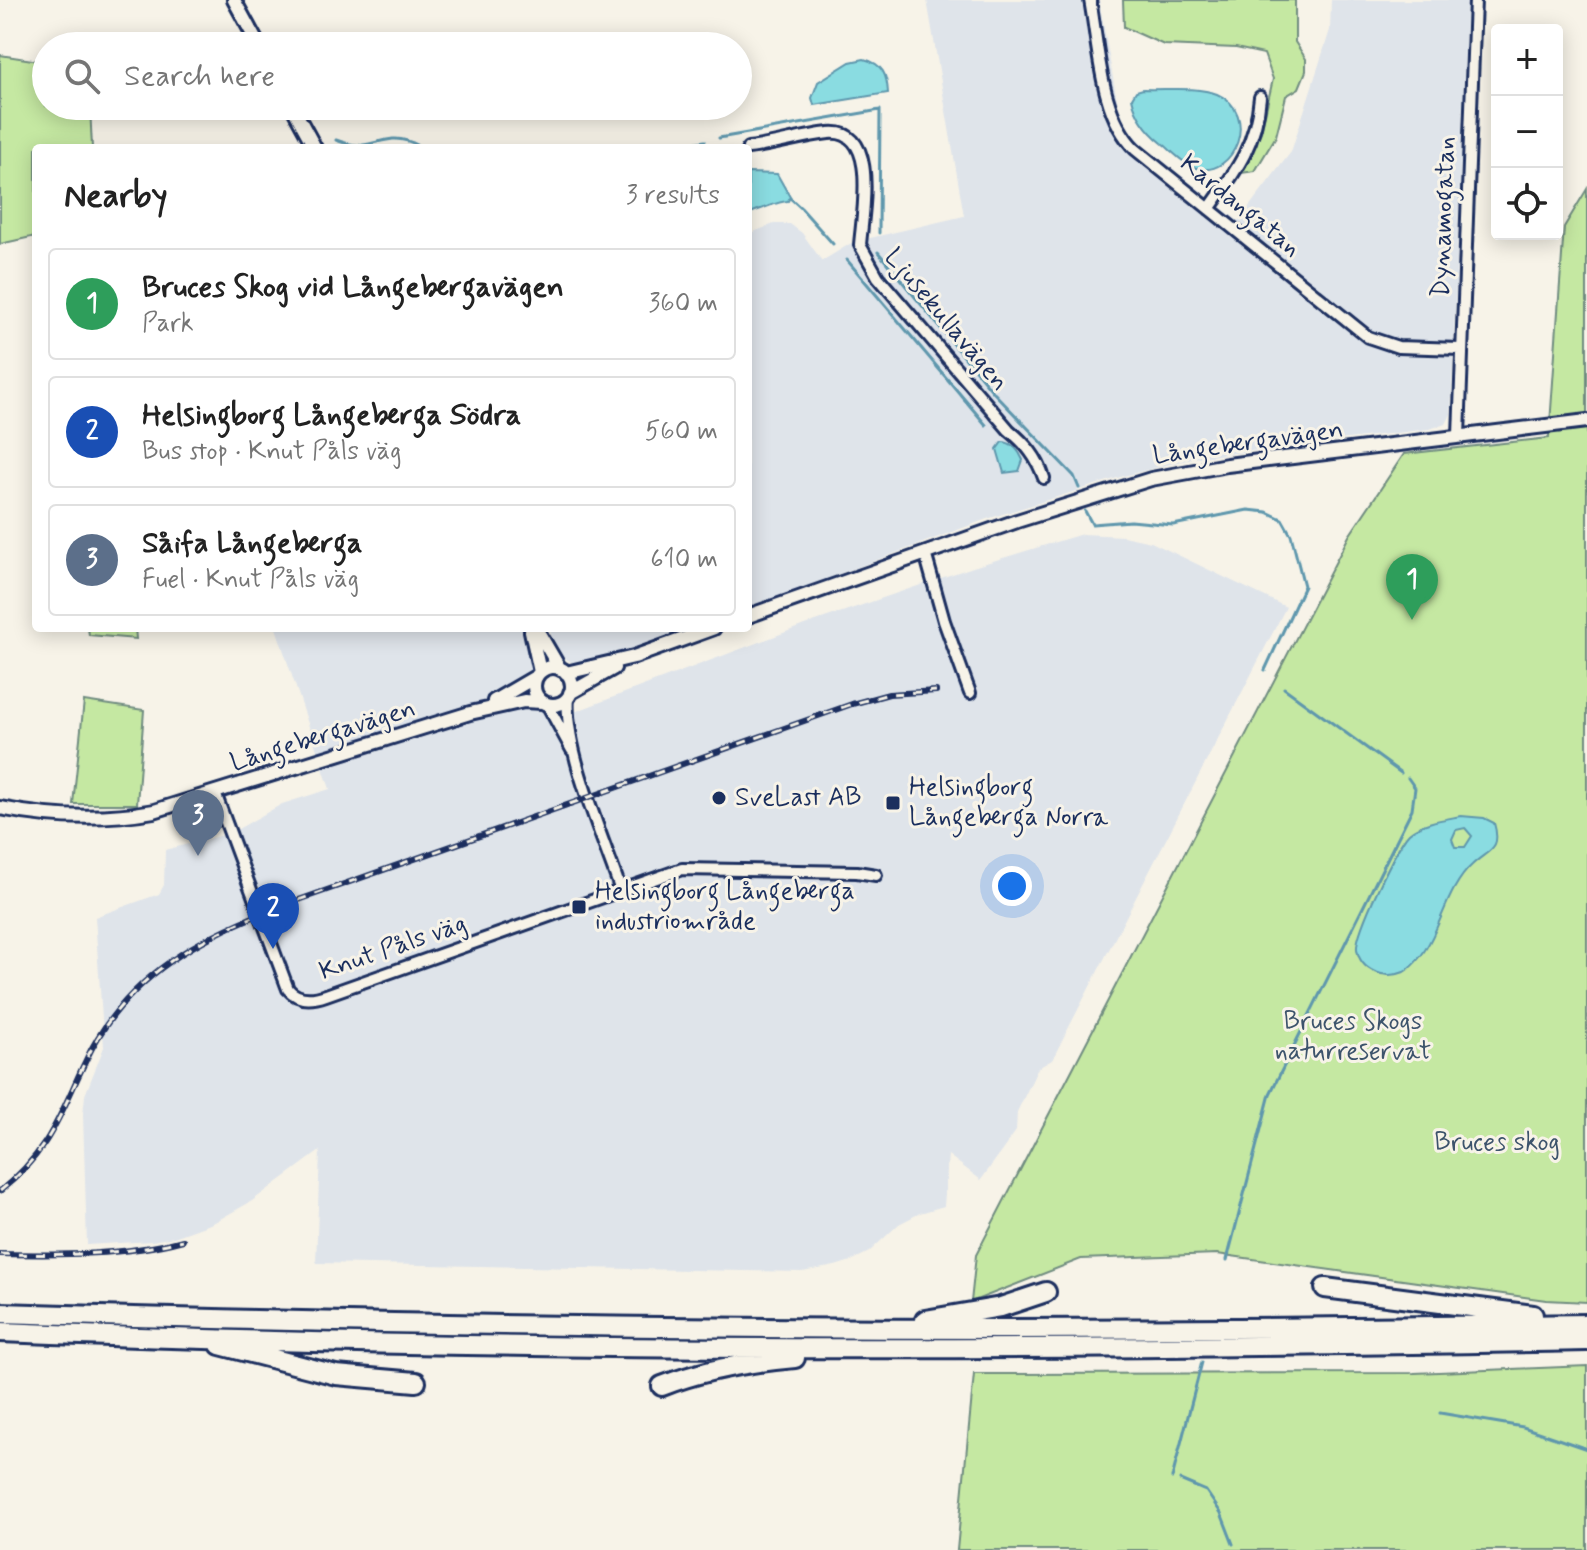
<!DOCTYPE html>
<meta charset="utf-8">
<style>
:root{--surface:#fff;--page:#f6f6f6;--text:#222;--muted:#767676;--line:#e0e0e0;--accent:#1b2f5e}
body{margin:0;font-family:Mynerve,sans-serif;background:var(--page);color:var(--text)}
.controls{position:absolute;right:24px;top:24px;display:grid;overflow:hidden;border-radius:8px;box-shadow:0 4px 20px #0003}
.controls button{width:72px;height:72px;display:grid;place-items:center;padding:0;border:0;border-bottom:2px solid var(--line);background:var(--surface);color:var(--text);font:40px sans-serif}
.you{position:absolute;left:1012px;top:886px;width:28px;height:28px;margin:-20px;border:6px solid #fff;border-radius:50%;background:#1a73e8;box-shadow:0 0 0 12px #1a73e833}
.badge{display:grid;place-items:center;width:52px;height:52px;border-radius:50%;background:var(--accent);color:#fff;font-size:26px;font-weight:700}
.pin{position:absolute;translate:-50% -66px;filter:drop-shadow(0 2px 4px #0008)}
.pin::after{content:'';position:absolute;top:42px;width:28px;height:24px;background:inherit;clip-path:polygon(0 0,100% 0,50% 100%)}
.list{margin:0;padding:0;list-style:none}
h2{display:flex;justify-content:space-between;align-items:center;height:104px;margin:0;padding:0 32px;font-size:34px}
h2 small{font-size:26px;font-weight:400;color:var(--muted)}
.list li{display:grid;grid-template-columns:52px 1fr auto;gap:24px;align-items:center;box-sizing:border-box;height:112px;margin:0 16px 16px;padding:0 16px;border:2px solid var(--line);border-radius:8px}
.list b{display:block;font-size:30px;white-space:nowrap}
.list p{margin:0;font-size:26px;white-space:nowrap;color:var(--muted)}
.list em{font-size:26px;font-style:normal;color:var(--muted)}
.icon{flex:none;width:44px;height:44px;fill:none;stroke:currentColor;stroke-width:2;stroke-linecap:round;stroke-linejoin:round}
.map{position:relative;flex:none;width:1587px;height:1550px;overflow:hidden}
.search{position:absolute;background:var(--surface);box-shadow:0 4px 20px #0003;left:32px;top:32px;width:720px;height:88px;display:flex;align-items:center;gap:20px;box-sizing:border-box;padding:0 28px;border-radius:44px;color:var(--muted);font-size:30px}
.panel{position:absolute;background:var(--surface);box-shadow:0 4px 20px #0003;left:32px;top:144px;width:720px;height:488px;border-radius:8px}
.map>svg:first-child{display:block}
.built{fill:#dfe4ea}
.green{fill:#c5e8a2;stroke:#708c80;stroke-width:2}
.water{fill:#8adce1;stroke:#5e97ad;stroke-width:2;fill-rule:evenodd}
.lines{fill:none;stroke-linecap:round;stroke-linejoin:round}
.stream{stroke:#5e97ad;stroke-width:3}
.minor-casing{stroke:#1b2f5e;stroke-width:16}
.tertiary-casing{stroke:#1b2f5e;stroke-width:18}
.motorway-casing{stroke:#1b2f5e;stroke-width:24}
.minor{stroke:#f7f3e8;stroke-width:10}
.tertiary{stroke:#f7f3e8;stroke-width:12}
.motorway{stroke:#f7f3e8;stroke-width:18}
.rail-casing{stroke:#1b2f5e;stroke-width:6}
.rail{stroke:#f7f3e8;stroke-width:3;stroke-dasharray:9;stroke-linecap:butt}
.poi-dot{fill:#1b2f5e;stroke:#f7f3e8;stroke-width:3}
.labels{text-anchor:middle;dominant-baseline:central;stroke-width:6;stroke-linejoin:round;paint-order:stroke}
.street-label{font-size:26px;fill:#1b2f5e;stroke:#f7f3e8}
.poi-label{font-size:26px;fill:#1b2f5e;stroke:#f7f3e8;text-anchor:start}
.park-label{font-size:26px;fill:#3d546c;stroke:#f7f3e8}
</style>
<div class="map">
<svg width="1587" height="1550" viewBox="0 0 1587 1550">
<rect width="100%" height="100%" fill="#f7f3e8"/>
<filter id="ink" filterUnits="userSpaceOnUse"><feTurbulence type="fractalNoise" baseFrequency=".0125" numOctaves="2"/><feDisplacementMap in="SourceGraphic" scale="16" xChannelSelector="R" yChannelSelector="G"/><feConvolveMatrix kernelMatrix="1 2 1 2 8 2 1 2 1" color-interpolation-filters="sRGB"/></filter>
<g filter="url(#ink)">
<!-- built -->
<path class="built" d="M927 0H1099L1118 106 1128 128 1144 146 1238 221 1291 152 1330 30 1331 0H1467L1451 414 1446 424 1429 429 1194 458 1124 476 987 519 748 608V234L774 224H790L802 233 822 261 853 242 964 216Z
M1082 534 1123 536 1151 542 1286 607 1052 1060 1038 1068 1017 1112 1016 1131 981 1180 948 1155 944 1206 920 1213 899 1224 869 1252 851 1261 835 1266 802 1272 316 1263 320 1151 252 1201 213 1223 174 1237 152 1241 87 1245 83 1115 85 1095 104 1047 95 917 159 894 164 885 165 850 231 833 282 804 330 789 276 628H522L532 663 526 686V694L547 715 561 717 807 624 973 567Z
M549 628H695L613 659 578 666 563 657 554 644Z"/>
<!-- green -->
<path class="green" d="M1123 0H1295V42L1306 59V71L1299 88 1286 96 1276 136 1255 171 1241 173 1261 132 1273 79 1264 54 1236 48 1164 45 1124 27Z
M0 55 46 62V106H90L92 148H36V236L0 244Z
M1587 189V1302L1546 1300 1217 1254 1081 1259 971 1302 976 1255 1349 536 1404 454 1549 438 1564 227Z
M88 628H135L136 639 89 635Z
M84 701 144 710 137 804H73Z
M1587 1366V1550H957L974 1374 1414 1373Z"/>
<!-- water -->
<path class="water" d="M864 59C883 64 887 75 888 93L814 105 812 98 818 82 850 62Z
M1143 89C1166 90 1196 86 1217 94 1261 113 1234 179 1197 168 1184 165 1172 151 1162 143 1147 131 1136 117 1132 98L1136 91Z
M748 173 777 174 790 197 788 201C780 201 758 210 748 214Z
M1002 442C1012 442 1019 451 1023 460L1019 471 1004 473 997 449Z
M1461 816 1484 818 1494 823C1502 850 1489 849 1472 865 1464 872 1459 880 1454 889 1443 909 1437 932 1425 950 1421 957 1411 968 1404 972 1385 980 1360 971 1357 949 1355 933 1397 845 1409 833 1421 822 1446 819 1461 816ZM1465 828 1472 836 1465 847H1455L1452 839 1456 830Z"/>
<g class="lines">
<!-- stream -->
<path class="stream" d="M719 138 880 110 879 233
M336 140C366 151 366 142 393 139 404 138 415 144 424 148
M658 148 705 141
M790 198 801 208 833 244
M878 252 994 393 1074 476 1079 488
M847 260 986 425
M1085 511 1092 524 1131 521 1173 525 1248 510 1267 512 1282 519 1291 535 1304 586 1265 670
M1284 688 1401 773
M1227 1260 1270 1094 1412 809 1415 788 1408 778
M1440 1413 1523 1427 1587 1449
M1172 1478 1202 1362
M1180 1480 1206 1491 1221 1513 1233 1544"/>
<!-- minor casing -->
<g class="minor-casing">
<path id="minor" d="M1090 0C1099 48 1100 115 1135 149L1368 337 1398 347 1460 349
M748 148C775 145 802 136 829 133 880 128 862 216 860 245L878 277 1009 430C1026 444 1037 457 1044 478
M1209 209C1236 171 1256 145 1260 97
M1459 436 1475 0
M925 553 944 621 970 693
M568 697C563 748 604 840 621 891
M547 704 572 750
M215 793 288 989C298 1001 312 1000 326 995L682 869 857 872 876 875"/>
</g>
<!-- tertiary casing -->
<g class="tertiary-casing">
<path id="tertiary" d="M234 0 259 46
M292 106 315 148
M748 616 1017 521 1151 479 1227 465 1587 421
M536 628 560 669
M531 631 540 672
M534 686a19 19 0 1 1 38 0a19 19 0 1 1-38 0Z
M566 673 634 657 714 628
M570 693 614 668
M494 701 537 676
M0 808C50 818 103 820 154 811L470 713 524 701 542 702"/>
</g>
<!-- motorway casing -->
<g class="motorway-casing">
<path id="motorway" d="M1325 1288 1533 1315
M0 1313C529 1330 1058 1333 1587 1324
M925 1320 1001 1307 1046 1292
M0 1332C528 1353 1058 1351 1587 1341
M220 1345 336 1375 416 1382
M662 1386C705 1369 749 1362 795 1358"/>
</g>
<!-- minor -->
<use href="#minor" class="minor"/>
<!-- tertiary -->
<use href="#tertiary" class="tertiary"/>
<!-- motorway -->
<use href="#motorway" class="motorway"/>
<!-- rail casing -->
<g class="rail-casing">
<path id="rail" d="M0 1191C55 1147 62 1106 92 1048 132 974 203 935 279 907L852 704 889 694 936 691
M0 1254C61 1255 124 1256 183 1240"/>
</g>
<!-- rail -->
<use href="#rail" class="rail"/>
</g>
</g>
<!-- markers -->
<g class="poi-dot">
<circle cx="719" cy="798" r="8"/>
<rect x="885" y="795" width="16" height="16" rx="4"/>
<rect x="571" y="899" width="16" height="16" rx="4"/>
</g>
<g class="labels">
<!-- street labels -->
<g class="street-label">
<text transform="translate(1240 206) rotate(39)">Kardangatan</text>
<text transform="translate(1444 217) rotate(-88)">Dynamogatan</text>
<text transform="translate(946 320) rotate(50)">Ljusekullavägen</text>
<text transform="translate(1248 443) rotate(-8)">Långebergavägen</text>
<text transform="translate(323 736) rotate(-17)">Långebergavägen</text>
<text transform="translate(393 948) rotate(-19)">Knut Påls väg</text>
</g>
<!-- poi labels -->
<g class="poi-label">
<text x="909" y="788">Helsingborg<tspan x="909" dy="30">Långeberga Norra</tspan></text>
<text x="735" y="798">SveLast AB</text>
<text x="595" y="892">Helsingborg Långeberga<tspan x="595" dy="30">industriområde</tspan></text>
</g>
<!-- park labels -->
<g class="park-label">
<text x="1353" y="1022">Bruces Skogs<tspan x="1353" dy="30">naturreservat</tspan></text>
<text x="1497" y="1143">Bruces skog</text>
</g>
</g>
</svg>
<div class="controls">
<button>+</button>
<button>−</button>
<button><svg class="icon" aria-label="locate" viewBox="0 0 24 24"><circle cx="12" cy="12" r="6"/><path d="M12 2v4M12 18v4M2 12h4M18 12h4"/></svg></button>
</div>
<div class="you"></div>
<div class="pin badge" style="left:1412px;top:620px;background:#2e9e5b">1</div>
<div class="pin badge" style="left:273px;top:949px;background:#1a4fb4">2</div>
<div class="pin badge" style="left:198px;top:856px;background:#5c6f8a">3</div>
<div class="search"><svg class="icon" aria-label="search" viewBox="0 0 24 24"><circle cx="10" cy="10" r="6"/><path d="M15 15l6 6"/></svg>Search here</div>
<section class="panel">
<h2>Nearby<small>3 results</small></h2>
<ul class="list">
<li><span class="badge" style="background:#2e9e5b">1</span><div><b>Bruces Skog vid Långebergavägen</b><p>Park</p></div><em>360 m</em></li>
<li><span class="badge" style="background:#1a4fb4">2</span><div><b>Helsingborg Långeberga Södra</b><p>Bus stop · Knut Påls väg</p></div><em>560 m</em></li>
<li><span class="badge" style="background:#5c6f8a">3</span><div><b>Såifa Långeberga</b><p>Fuel · Knut Påls väg</p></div><em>610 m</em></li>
</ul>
</section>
</div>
